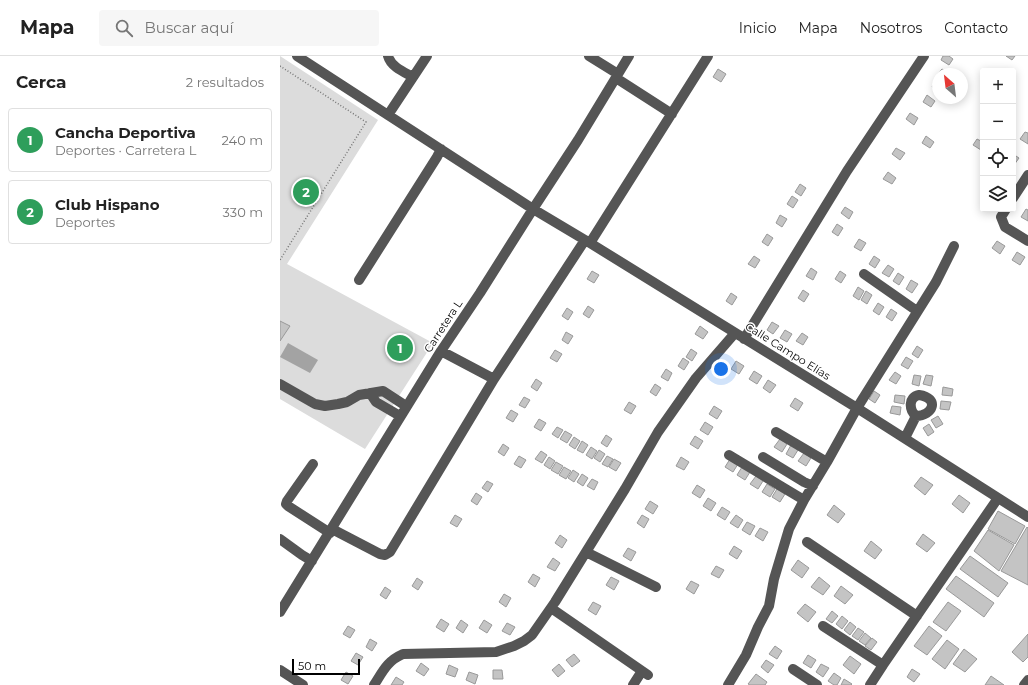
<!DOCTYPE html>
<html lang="es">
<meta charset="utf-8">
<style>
:root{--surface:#fff;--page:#f6f6f6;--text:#222;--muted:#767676;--line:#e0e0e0;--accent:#ea580c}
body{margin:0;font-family:Montserrat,sans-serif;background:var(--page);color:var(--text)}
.controls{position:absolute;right:12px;top:12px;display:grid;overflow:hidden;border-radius:4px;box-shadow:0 2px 10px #0003}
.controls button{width:36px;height:36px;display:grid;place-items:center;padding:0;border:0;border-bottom:1px solid var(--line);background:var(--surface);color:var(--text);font:20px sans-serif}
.compass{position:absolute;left:652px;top:12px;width:36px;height:36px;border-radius:50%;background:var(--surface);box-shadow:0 2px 10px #0003;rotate:332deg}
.scale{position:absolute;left:12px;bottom:10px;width:68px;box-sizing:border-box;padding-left:4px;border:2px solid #000;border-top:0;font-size:11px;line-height:14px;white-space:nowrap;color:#000;-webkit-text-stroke:3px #fff;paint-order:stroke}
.you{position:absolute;left:441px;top:313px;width:14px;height:14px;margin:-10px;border:3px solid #fff;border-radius:50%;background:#1a73e8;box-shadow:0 0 0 6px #1a73e833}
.badge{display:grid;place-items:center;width:26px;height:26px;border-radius:50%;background:var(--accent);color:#fff;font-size:13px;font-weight:700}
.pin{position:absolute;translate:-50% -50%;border:2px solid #fff;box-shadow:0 1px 4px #0006}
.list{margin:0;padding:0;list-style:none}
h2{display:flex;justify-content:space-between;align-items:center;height:52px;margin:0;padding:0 16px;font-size:17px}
h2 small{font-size:13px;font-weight:400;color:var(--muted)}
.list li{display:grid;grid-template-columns:26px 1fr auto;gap:12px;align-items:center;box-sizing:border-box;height:64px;margin:0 8px 8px;padding:0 8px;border:1px solid var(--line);border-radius:4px}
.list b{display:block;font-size:15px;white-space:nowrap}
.list p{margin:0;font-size:13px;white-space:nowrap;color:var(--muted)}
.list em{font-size:13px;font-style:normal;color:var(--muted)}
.icon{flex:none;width:22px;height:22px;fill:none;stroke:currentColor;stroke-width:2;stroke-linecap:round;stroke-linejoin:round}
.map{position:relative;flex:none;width:748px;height:629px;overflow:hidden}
header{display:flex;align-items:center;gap:24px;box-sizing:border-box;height:56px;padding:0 20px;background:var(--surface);border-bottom:1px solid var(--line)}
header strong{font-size:19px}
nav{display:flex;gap:22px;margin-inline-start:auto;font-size:14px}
.search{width:280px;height:36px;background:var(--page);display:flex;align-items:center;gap:10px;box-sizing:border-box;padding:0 14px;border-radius:4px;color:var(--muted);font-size:15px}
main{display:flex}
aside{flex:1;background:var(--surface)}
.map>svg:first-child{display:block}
.green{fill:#dcdcdc}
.water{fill:#a3a3a3}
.building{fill:#c4c4c4;stroke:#999}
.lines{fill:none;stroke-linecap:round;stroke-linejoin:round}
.path{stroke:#777;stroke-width:1.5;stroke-dasharray:1 2;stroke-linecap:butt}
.minor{stroke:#555;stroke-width:10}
.labels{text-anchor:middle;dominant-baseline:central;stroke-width:3;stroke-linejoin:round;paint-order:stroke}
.street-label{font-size:11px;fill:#000;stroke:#fff}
</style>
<header>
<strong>Mapa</strong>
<div class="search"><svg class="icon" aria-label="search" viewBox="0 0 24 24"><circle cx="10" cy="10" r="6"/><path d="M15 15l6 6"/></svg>Buscar aquí</div>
<nav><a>Inicio</a><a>Mapa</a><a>Nosotros</a><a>Contacto</a></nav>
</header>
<main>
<aside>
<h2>Cerca<small>2 resultados</small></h2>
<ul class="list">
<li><span class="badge" style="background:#2e9e5b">1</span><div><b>Cancha Deportiva</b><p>Deportes · Carretera L</p></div><em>240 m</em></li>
<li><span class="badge" style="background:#2e9e5b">2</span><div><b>Club Hispano</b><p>Deportes</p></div><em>330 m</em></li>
</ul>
</aside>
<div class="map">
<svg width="748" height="629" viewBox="0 0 748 629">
<rect width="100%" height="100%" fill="#fff"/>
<!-- green -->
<path class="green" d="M0 0 98 64 7 208 153 287 85 393 0 343Z"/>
<!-- water -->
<path class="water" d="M8 287 38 304 30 317 0 301Z"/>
<!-- building -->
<path class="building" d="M663 0H669L673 3 669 9 661 4Z
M726 0H735L732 4Z
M438 13 446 18 441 26 433 21Z
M662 13 670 18H658V19H657Z
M656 25 658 26V35L652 31Z
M647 39 655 45 651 51 643 46Z
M630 57 638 62 634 69 626 63Z
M745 76 748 77V88L740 83Z
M646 80 654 86 650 92 642 87Z
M697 83 703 86V92L701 94 693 89Z
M616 92 625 97 620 104 612 98Z
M733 98 739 102 734 109H733Z
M608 116 616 122 612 128 603 123Z
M520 128 526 132 521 140 515 136Z
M512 140 518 144 513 152 507 148Z
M565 151 573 156 569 163 561 157Z
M746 153 748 154V165L741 161Z
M500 159 507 163 502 171 496 167Z
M557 168 563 172 558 180 552 176Z
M487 178 493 182 488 190 482 186Z
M579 183 586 187 581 195 574 191Z
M717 185 725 190 720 198 712 192Z
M737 196 745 201 740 209 732 204Z
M474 200 480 204 475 212 468 208Z
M594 200 600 204 595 212 589 208Z
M608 209 614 213 609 221 602 217Z
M531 212 537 216 533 224 526 220Z
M312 215 319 219 314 227 307 223Z
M560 215 566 219 561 227 555 223Z
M618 217 624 221 619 229 613 225Z
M631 224 638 228 632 237 626 233Z
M578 231 584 235 579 244 573 240Z
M523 234 529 238 524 246 518 242Z
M586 235 592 239 587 248 581 244Z
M451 237 457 241 452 249 446 245Z
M598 247 604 251 599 259 593 255Z
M308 250 314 254 309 262 303 258Z
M287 252 293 256 288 264 282 260Z
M611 253 617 257 612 265 606 261Z
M0 265 10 270 0 285Z
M492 266 499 270 493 278 487 274Z
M420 270 428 276 423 283 415 278Z
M505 274 512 278 507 286 500 282Z
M286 276 293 280 288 288 282 284Z
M522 277 528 281 523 289 516 285Z
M637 290 643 294 638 302 632 298Z
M411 293 417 297 412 305 406 301Z
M275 294 282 298 277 306 270 302Z
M626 301 633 305 628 313 621 309Z
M403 302 409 306 404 314 398 310Z
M456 305 464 310 459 318 451 313Z
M386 313 392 317 388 325 381 321Z
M474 315 482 320 477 328 469 323Z
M615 316 621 320 616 328 609 324Z
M634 319 641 320 639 330 632 328Z
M646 319 653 320 651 330 643 328Z
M256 323 262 327 257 335 251 331Z
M488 324 496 329 490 337 483 332Z
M375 328 381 332 376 340 370 336Z
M663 331 673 333 672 340 662 339Z
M594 335 600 339 595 347 589 343Z
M615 339 625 340 624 348 614 346Z
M244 341 250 344 245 352 239 349Z
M515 342 523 347 518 355 510 350Z
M661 345 671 346 669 354 660 353Z
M349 346 356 350 351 358 344 354Z
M434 350 442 355 437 363 429 358Z
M612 350 621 351 620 359 610 357Z
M231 354 238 358 233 366 226 362Z
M658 360 663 368 656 372 651 364Z
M259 363 266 367 261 375 254 371Z
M425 366 433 371 428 379 420 374Z
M649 368 654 376 648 380 643 372Z
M277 371 283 374 278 382 272 378Z
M285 375 292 379 287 387 280 383Z
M326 379 332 383 327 391 321 387Z
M415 380 423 385 418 393 410 388Z
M294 381 300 385 295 393 289 389Z
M500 383 507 388 502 396 494 391Z
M302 385 308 389 303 397 297 394Z
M223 388 229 392 224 400 218 396Z
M511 389 518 394 513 402 506 398Z
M311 391 317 395 312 403 306 399Z
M319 394 325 398 320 406 314 402Z
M261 395 267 399 262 407 255 403Z
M524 397 531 402 526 410 518 405Z
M239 400 246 404 241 412 234 408Z
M327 400 333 403 328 411 322 408Z
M269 401 275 405 270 413 264 409Z
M401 401 409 406 404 414 396 410Z
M334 403 341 407 336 415 329 411Z
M450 403 458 408 453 416 445 411Z
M276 406 283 410 278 418 271 414Z
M284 411 291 415 286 423 279 419Z
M462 411 470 416 465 424 457 419Z
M293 414 299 418 294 426 288 422Z
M302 418 308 422 303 430 297 426Z
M476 420 483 425 478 433 470 428Z
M641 421 653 429 645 439 634 430Z
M312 423 318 426 314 434 307 430Z
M207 425 213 428 208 436 202 432Z
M487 428 495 433 490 441 482 436Z
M417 429 425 434 420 442 412 437Z
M497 433 505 438 500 446 492 441Z
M196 437 202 441 197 449 191 445Z
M679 439 690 447 683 457 672 448Z
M428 442 436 447 431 455 423 450Z
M370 445 378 450 373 458 365 453Z
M554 449 565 458 558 467 547 459Z
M442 451 450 456 445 464 437 459Z
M718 455 745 470 735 488 708 473Z
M175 459 182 463 177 471 170 467Z
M362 459 369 463 364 472 357 467Z
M456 459 463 464 458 472 450 467Z
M467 466 475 470 470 479 462 474Z
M747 471 748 472V529L721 515Z
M480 472 488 476 483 485 475 480Z
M708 474 734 489 719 515 694 495Z
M643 478 655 487 647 496 636 488Z
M280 479 287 484 282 492 275 487Z
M591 485 602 494 595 503 584 495Z
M454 490 462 495 457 503 449 498Z
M348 492 356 496 351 505 343 500Z
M690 500 728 527 718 541 680 513Z
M273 502 280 507 275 515 267 511Z
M518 504 529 512 522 522 511 514Z
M436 510 444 514 439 522 431 518Z
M253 518 260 522 255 531 248 526Z
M676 520 714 547 704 561 666 533Z
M331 521 339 525 334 534 326 529Z
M539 521 550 530 543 539 531 531Z
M137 522 143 526 138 534 132 530Z
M411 525 419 529 414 538 406 533Z
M561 530 573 539 565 548 554 540Z
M105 531 111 535 106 543 100 539Z
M224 538 231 542 226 551 219 546Z
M313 546 321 550 316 559 308 554Z
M668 546 681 555 666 575 653 566Z
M525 548 536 556 528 566 517 557Z
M552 555 558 560 552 567 546 563Z
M562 560 568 565 562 573 556 568Z
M161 563 169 568 164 576 156 571Z
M181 564 188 569 183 577 176 572Z
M204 564 212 569 207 577 199 572Z
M570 566 576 571 570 579 564 574Z
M227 567 235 571 230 579 222 575Z
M68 570 75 574 70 582 63 578Z
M649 570 662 580 647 599 634 590Z
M578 572 584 576 578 584 572 580Z
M585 577 591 582 585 589 579 585Z
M748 578V601L743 606 732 596Z
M592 582 597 586 591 594 585 590Z
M90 583 97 587 92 595 86 591Z
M667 584 679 593 665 613 652 603Z
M495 590 502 595 497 603 489 598Z
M684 593 697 603 685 616 673 608Z
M76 597 83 601 78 609 71 605Z
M294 598 300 605 292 611 286 604Z
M528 599 536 604 531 612 523 607Z
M570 600 581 608 574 618 563 609Z
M486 604 494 609 488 617 481 611Z
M141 607 149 613 144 620 136 615Z
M279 608 285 615 278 621 272 614Z
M541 608 549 612 543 621 536 616Z
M169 609 178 613 175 621 166 618Z
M632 613 640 618 634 626 627 621Z
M213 614H222L223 623H213Z
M66 616 73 620 68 628 61 624Z
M189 616 198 619 195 628 186 624Z
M554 617 561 622 557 629H554L548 625Z
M476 618 487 626 485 629H470L468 628Z
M711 620 724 629H705Z
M116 621 124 626 122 629H111Z
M564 623 572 628 571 629H561Z"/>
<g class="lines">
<!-- path -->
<path class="path" d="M0 10 86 66 0 204"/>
<!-- minor -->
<path class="minor" d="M17 0 253 153 310 187 577 352 748 461
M108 0C111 11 124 16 133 21
M309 0 338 18
M336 22 392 58
M108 59 147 0
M733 142 748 119
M726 153 721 161 725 171 748 185
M310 187 428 0
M584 218 637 255
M79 224 157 101 161 93
M464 283 567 115 644 0
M161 295 214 323
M0 328 35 348 45 350 58 348 67 346 79 339 103 335 126 350
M90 337 96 346 120 360
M639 339C660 342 653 360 636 360 629 354 628 341 639 339Z
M496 376 547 406
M625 382 636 360
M449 399 524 444
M483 401 524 426 533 430
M33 408 7 445 6 448 8 450 50 477
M52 473 100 498 105 499 110 496 214 323 305 184
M0 483 22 499 32 505
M527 486 637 560
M306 496 376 531
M271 552 368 619
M0 556 161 295 200 237 253 153 298 84 349 0
M543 570 603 609
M513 613 537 629
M0 614 23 629
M94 629C103 615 107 605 123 598L216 596 234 590 244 585 252 579 275 546 345 433 378 376 416 322 455 277
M353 629 362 615
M448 629 466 599 478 571 489 550 494 523 509 473 524 444 547 406 577 352 656 226 674 190
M590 629 603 609 718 442
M744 629 748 624"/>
</g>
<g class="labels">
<!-- street labels -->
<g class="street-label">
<text transform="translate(163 270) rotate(-57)">Carretera L</text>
<text transform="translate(508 295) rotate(32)">Calle Campo Elías</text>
</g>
</g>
</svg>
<div class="controls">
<button>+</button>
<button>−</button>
<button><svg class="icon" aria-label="locate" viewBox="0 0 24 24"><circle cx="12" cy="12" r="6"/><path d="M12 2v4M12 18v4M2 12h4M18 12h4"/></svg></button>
<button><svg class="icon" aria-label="layers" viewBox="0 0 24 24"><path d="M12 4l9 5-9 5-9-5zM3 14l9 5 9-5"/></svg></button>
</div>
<svg class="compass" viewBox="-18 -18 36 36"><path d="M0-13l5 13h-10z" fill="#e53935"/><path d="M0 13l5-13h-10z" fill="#767676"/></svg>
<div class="scale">50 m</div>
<div class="you"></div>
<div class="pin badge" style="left:120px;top:292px;background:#2e9e5b">1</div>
<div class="pin badge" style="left:26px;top:136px;background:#2e9e5b">2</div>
</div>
</main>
